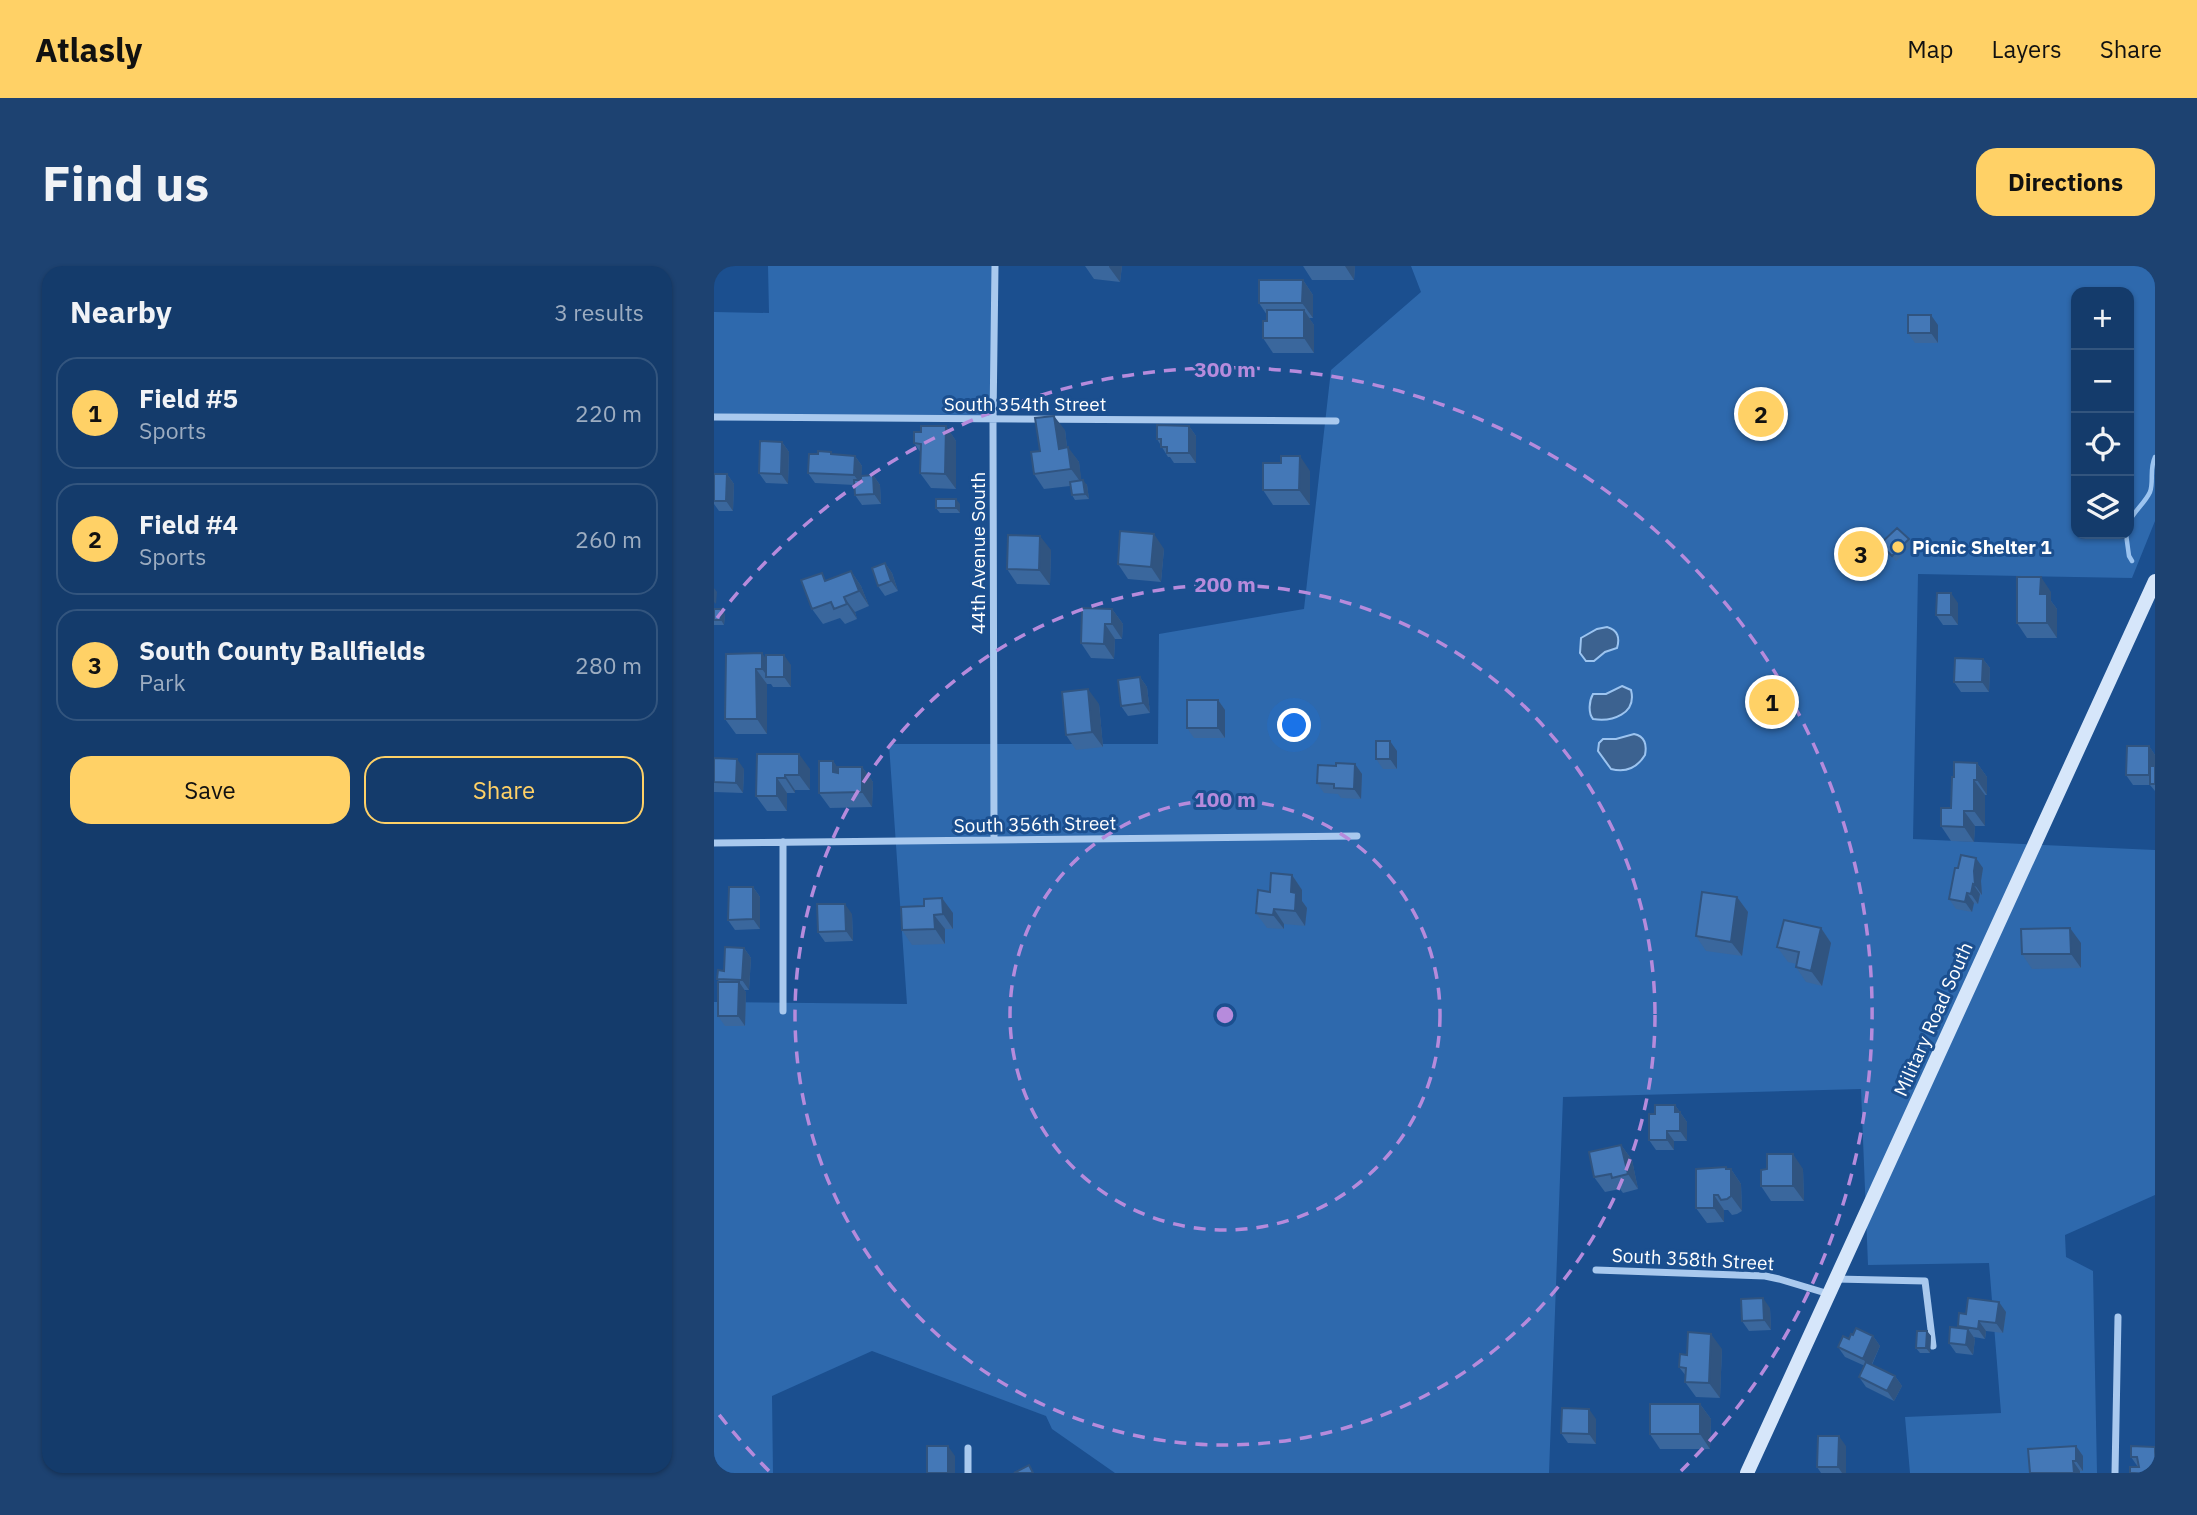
<!DOCTYPE html>
<meta charset="utf-8">
<style>
:root{--surface:#143b6b;--page:#1d4271;--text:#f1f3f6;--muted:#9dadc1;--line:#33557e;--accent:#ffd166}
body{margin:0;font-family:"IBM Plex Sans",sans-serif;background:var(--page);color:var(--text)}
.controls{position:absolute;right:21px;top:21px;display:grid;overflow:hidden;border-radius:14px;box-shadow:0 2px 5px #0004}
.controls button{width:63px;height:63px;display:grid;place-items:center;padding:0;border:0;border-bottom:2px solid var(--line);background:var(--surface);color:var(--text);font:35px sans-serif}
.you{position:absolute;left:581px;top:460px;width:24px;height:24px;margin:-18px;border:5px solid #fff;border-radius:50%;background:#1a73e8;box-shadow:0 0 0 10px #1a73e833}
.badge{display:grid;place-items:center;width:46px;height:46px;border-radius:50%;background:var(--accent);color:#111;font-size:23px;font-weight:700}
.pin{position:absolute;translate:-50% -50%;border:4px solid #fff;box-shadow:0 2px 7px #0006}
.list{margin:0;padding:0;list-style:none}
h2{display:flex;justify-content:space-between;align-items:center;height:91px;margin:0;padding:0 28px;font-size:30px}
h2 small{font-size:23px;font-weight:400;color:var(--muted)}
.list li{display:grid;grid-template-columns:46px 1fr auto;gap:21px;align-items:center;box-sizing:border-box;height:112px;margin:0 14px 14px;padding:0 14px;border:2px solid var(--line);border-radius:21px}
.list b{display:block;font-size:26px;white-space:nowrap}
.list p{margin:0;font-size:23px;white-space:nowrap;color:var(--muted)}
.list em{font-size:23px;font-style:normal;color:var(--muted)}
.actions{display:flex;gap:14px;padding:21px 28px}
.actions a{flex:1;padding:16px 0;border:2px solid var(--accent);border-radius:21px;text-align:center;font-size:24px;color:var(--accent)}
.actions .main{background:var(--accent);color:#111}
.icon{flex:none;width:38px;height:38px;fill:none;stroke:currentColor;stroke-width:2;stroke-linecap:round;stroke-linejoin:round}
.map{position:relative;flex:none;width:1441px;height:1207px;overflow:hidden;border-radius:21px}
header{display:flex;align-items:center;gap:42px;box-sizing:border-box;height:98px;padding:0 35px;background:var(--accent);color:#111}
header strong{font-size:33px}
nav{display:flex;gap:38px;margin-inline-start:auto;font-size:24px}
.intro{display:flex;align-items:center;justify-content:space-between;box-sizing:border-box;height:168px;padding:0 42px}
h1{margin:0;font-size:49px}
.button{padding:18px 32px;border-radius:21px;background:var(--accent);color:#111;font-size:24px;font-weight:700}
main{display:flex;gap:42px;padding:0 42px}
aside{flex:1;background:var(--surface);border-radius:21px;box-shadow:0 2px 5px #0004}
.map>svg:first-child{display:block}
.green{fill:#2e69ad;fill-rule:evenodd}
.water{fill:#3c6290;stroke:#9cc4f0;stroke-width:2}
.lines{fill:none;stroke-linecap:round;stroke-linejoin:round}
.stream{stroke:#9cc4f0;stroke-width:4.5}
.minor{stroke:#a9c9ee;stroke-width:7}
.secondary{stroke:#d6e6fa;stroke-width:14}
.wall{fill:#3a679d}
.shaded-wall{fill:#305480}
.building{fill:#4478b7;stroke:#305480;stroke-width:2}
.ring{fill:none;stroke:#b68bdc;stroke-width:3.5;stroke-dasharray:12 9}
.poi-dot{fill:#ffd166;stroke:#1b4f8f;stroke-width:2.5}
.labels{text-anchor:middle;dominant-baseline:central;stroke-width:6;stroke-linejoin:round;paint-order:stroke}
.street-label{font-size:19px;fill:#fff;stroke:#1b4f8f}
.poi-label{font-size:19px;font-weight:bold;fill:#fff;stroke:#1b4f8f;text-anchor:start}
.centre{fill:#b68bdc;stroke:#1b4f8f;stroke-width:3.5}
.ring-label{font-size:21px;text-anchor:middle;font-weight:bold;fill:#b68bdc;stroke:#1b4f8f;stroke-width:6;stroke-linejoin:round;paint-order:stroke}
</style>
<header>
<strong>Atlasly</strong>
<nav><a>Map</a><a>Layers</a><a>Share</a></nav>
</header>
<div class="intro"><h1>Find us</h1><a class="button">Directions</a></div>
<main>
<aside>
<h2>Nearby<small>3 results</small></h2>
<ul class="list">
<li><span class="badge">1</span><div><b>Field #5</b><p>Sports</p></div><em>220 m</em></li>
<li><span class="badge">2</span><div><b>Field #4</b><p>Sports</p></div><em>260 m</em></li>
<li><span class="badge">3</span><div><b>South County Ballfields</b><p>Park</p></div><em>280 m</em></li>
</ul>
<div class="actions"><a class="main">Save</a><a>Share</a></div>
</aside>
<div class="map">
<svg width="1441" height="1207" viewBox="0 0 1441 1207">
<rect width="100%" height="100%" fill="#1b4f8f"/>
<!-- green -->
<path class="green" d="M54 0H281L279 154 0 151V46L55 47Z
M697 0H1441V255L1418 312 1204 308 1199 573 1441 584V929L1351 969 1352 991 1379 1005 1383 1207H1196L1191 1151 1287 1147 1275 997 1154 999 1147 823 849 831 835 1207H401L338 1163 332 1150 158 1085 58 1130 59 1207H0V736L193 738 175 478H444L445 368 590 343 617 104 707 26ZM1362 26H1415V268H1362Z"/>
<!-- water -->
<path class="water" d="M893 361C904 364 906 372 903 382L891 386 880 395H872L866 387 867 372 883 363Z
M908 420 917 424C923 448 898 456 879 453 874 447 875 435 879 428H892Z
M920 468C931 470 933 479 931 489 923 502 912 507 897 503L884 485 885 477 889 473H902Z"/>
<g class="lines">
<!-- stream -->
<path class="stream" d="M1415 256C1420 245 1431 237 1436 226 1440 215 1435 204 1441 191
M1412 268 1415 290 1418 295"/>
<!-- minor -->
<path class="minor" d="M0 151 622 155
M280 574 279 154 281 0
M0 577 643 570
M69 745V576
M882 1004 1051 1010 1065 1013 1115 1028
M1122 1013 1211 1015 1219 1080
M254 1207V1182
M1401 1207 1404 1051"/>
<!-- secondary -->
<path class="secondary" d="M1033 1207 1441 315"/>
</g>
<!-- wall -->
<path class="wall" d="M371 0H408L406 16 380 13Z
M589 0H641L640 14H598Z
M589 14 599 29V52H595L600 59V87H559L549 72 553 55V49L545 37Z
M1224 59V77H1201L1194 67Z
M232 160 242 175V223L217 222 206 207 207 187 200 177 207 166Z
M475 160 482 170V197H460L456 191H454L443 173Z
M351 164 353 181 365 196 367 215 373 219 375 233 361 234 358 229 356 220 330 223 320 208 326 185Z
M68 176 75 186 74 218 52 217 45 207Z
M119 189 141 190 148 200 147 210 159 209 166 219 167 238 148 239 141 229 140 219 101 217 94 207Z
M596 205V239H559L549 224Z
M0 208H13L20 218 19 245H5L0 238Z
M246 238V247H226L222 242Z
M1195 273 1199 278 1182 295 1166 278Z
M450 283 447 316 414 313 404 298Z
M337 284 336 319 303 318 293 303Z
M171 297 178 307 184 325 171 330 164 320Z
M137 305 147 320 155 340 141 346 143 353 131 358 126 352 109 358 98 343 113 314Z
M1337 326V335L1343 343V372H1313L1303 357Z
M1244 337V359H1229L1222 349Z
M0 343 11 348 10 359H0Z
M398 343 409 358 408 373H401L400 393 377 392 367 377Z
M12 388 52 393 77 399V421H59L57 418H53V468H22L11 453Z
M1269 393 1276 402 1275 426H1247L1240 416Z
M426 411 433 421 436 447 414 450 407 440Z
M504 434 511 444V472H480L473 462Z
M385 438 389 481 362 484 352 469Z
M1435 480 1441 489V525L1436 519H1419L1412 509Z
M683 485V503H669L662 493Z
M43 488 96 503V524H81V527H73V545H53L42 530Z
M0 492 30 503 29 527 0 526Z
M119 495 124 503 148 501 159 516 158 541 116 542 105 527Z
M1263 497 1273 511V529H1271V560H1261L1260 576 1237 575 1227 560Z
M641 498 648 508 647 533 627 532 624 528 610 527 603 517 622 500Z
M1269 602 1267 615 1268 629 1266 628 1264 638 1260 637 1258 646 1242 643 1235 633Z
M578 609 588 624V635L593 642 591 660 570 658V663L553 662 542 647 556 626Z
M39 621 46 631V663L21 664 14 654Z
M1023 631 1034 646 1028 690 992 685 982 670Z
M187 641 239 647V663H231V678L198 679 188 664Z
M138 648 139 675 111 676 104 666Z
M1107 662 1117 677 1108 720 1092 716 1082 701V698L1074 696 1063 681Z
M1367 677V702L1318 703 1308 688Z
M30 682 37 692 35 724H30L32 726 31 760H11L4 750 6 716 3 713Z
M961 839 973 856V875H960V884H942L935 874 941 848Z
M907 879 918 894 924 923 909 927 906 923 891 926 880 911Z
M1012 901 1014 903H1017L1027 918 1028 945 1023 948 1018 949 1014 944H1010V956L993 957 982 942Z
M1089 903 1090 935H1057L1047 920Z
M1056 1042 1057 1064 1035 1065 1028 1055Z
M1292 1046 1289 1067 1272 1065 1271 1073 1260 1071 1261 1073 1259 1089 1242 1087 1235 1077 1245 1062 1244 1060 1252 1048Z
M1213 1065 1217 1070 1216 1087H1206L1202 1082Z
M1139 1069 1159 1070 1166 1080 1158 1099 1181 1110 1188 1120 1180 1135 1152 1121 1145 1111 1151 1100 1131 1091 1124 1081Z
M1008 1083 1006 1132 982 1131 971 1116 972 1110 965 1101 973 1089Z
M986 1138 997 1153 996 1183H946L936 1168Z
M882 1153V1178L854 1177 847 1167Z
M1132 1180V1207H1107L1103 1201Z
M1362 1180 1369 1190V1205H1366V1207H1316Z
M1417 1180 1441 1207 1424 1201 1417 1191Z"/>
<!-- shaded-wall -->
<path class="shaded-wall" d="M395 0H408L406 16 395 1Z
M631 0H641L640 14Z
M589 14 599 29V52L588 37Z
M590 44 600 59V87L590 72Z
M1217 49 1224 59V77L1217 67Z
M340 150 351 164 355 197 345 183Z
M232 160 242 175V223L231 208Z
M475 160 482 170V197L475 187Z
M68 176 75 186 74 218 67 208Z
M354 181 365 196 368 218 357 203Z
M141 190 148 200 147 219 140 209Z
M586 190 596 205V239L585 224Z
M13 208 20 218 19 245 12 235Z
M159 209 166 219 167 238 160 228Z
M369 214 373 219 375 233 371 228Z
M242 233 246 238V247L242 242Z
M440 268 450 283 447 316 437 301Z
M326 270 337 284 336 319 325 304Z
M171 297 178 307 184 325 177 315Z
M137 305 147 320 155 340 145 325Z
M1327 311 1337 326V335L1343 343V372L1333 357 1326 328Z
M0 322 3 326 2 338 0 336Z
M1237 327 1244 337V359L1237 349Z
M130 331 141 346 143 353 133 338Z
M7 343 11 348 10 359 7 354Z
M398 343 409 358 408 373 398 358Z
M391 358 401 373 400 393 390 378Z
M48 387 59 402 54 411 48 403Z
M70 389 77 399V421L70 411Z
M1269 393 1276 402 1275 426 1268 416Z
M42 403 53 418V468L43 453Z
M426 411 433 421 436 447 429 437Z
M374 423 385 438 389 481 378 466Z
M504 434 511 444V472L504 462Z
M676 475 683 485V503L676 493Z
M1435 480 1441 489V518L1435 509Z
M85 488 96 503V524L85 509Z
M23 493 30 503 29 527 22 517Z
M119 495 130 510 119 506Z
M1263 497 1273 511V529L1263 514Z
M641 498 648 508 647 533 640 523Z
M148 501 159 516 158 541 148 526Z
M71 509 81 524V527L71 512Z
M63 512 73 527V545L63 530Z
M1260 514 1271 529V560L1260 545Z
M1250 545 1261 560 1260 576 1250 561Z
M1262 592 1269 602 1267 615 1268 629 1261 619 1260 605Z
M578 609 588 624V635L593 642 591 660 581 645 577 626Z
M1259 618 1266 628 1264 638 1257 628Z
M39 621 46 631V663L39 653Z
M1253 627 1260 637 1258 646 1251 636Z
M1023 631 1034 646 1028 690 1017 676Z
M228 632 239 647V663L229 648Z
M131 638 138 648 139 675 132 665Z
M560 643 570 658V663L559 649Z
M220 649 231 663V678L221 663Z
M1107 662 1117 677 1108 720 1097 705Z
M1356 662 1367 677V702L1357 688Z
M30 682 37 692 35 724 28 714Z
M25 716 32 726 31 760 24 750Z
M961 839 973 856V875L966 865 961 846Z
M953 865 960 875V884L953 874Z
M907 879 918 894 924 923 914 908Z
M1079 888 1089 903 1090 935 1079 920Z
M1012 901 1017 908V903L1027 918 1028 945 1017 930Z
M1000 929 1010 944V956L1000 942Z
M1049 1032 1056 1042 1057 1064 1050 1054Z
M1285 1036 1292 1046 1289 1067 1282 1057Z
M1265 1055 1272 1065 1271 1073 1264 1063Z
M1254 1063 1261 1073 1259 1089 1252 1079Z
M1213 1065 1217 1070 1216 1087 1212 1082Z
M997 1068 1008 1083 1006 1132 995 1117Z
M1159 1070 1166 1080 1156 1102 1149 1093Z
M1181 1110 1188 1120 1180 1135 1173 1125Z
M986 1138 997 1153 996 1183 986 1168Z
M875 1143 882 1153V1178L875 1168Z
M1125 1170 1132 1180V1207H1128L1124 1201Z
M234 1180 241 1190V1207H234Z
M1362 1180 1369 1190V1205L1362 1195Z
M1359 1195 1366 1205V1207H1360Z"/>
<!-- building -->
<path class="building" d="M545 14H589L588 37H545Z
M553 44H590V72H549V55H553Z
M1194 49H1217V67H1194Z
M340 150 345 183 354 181 357 203 320 208 317 186 326 185 321 152Z
M443 159 475 160V187H453V181H447V173H443Z
M207 160H232L231 208 206 207 207 178 200 177V166H207Z
M46 175 68 176 67 208 45 207Z
M104 185 117 186V188L141 190 140 209 94 207 95 188H104Z
M567 190H586L585 224H549V197H567Z
M0 208H13L12 235H0Z
M159 209 160 228 141 229 140 214H147V210Z
M369 214 371 228 358 229 356 216Z
M222 233H242V242H222Z
M1183 262 1195 273 1178 290 1166 278Z
M406 265 440 268 437 301 404 298Z
M294 269 326 270 325 304 293 303Z
M171 297 177 315 164 320 158 302Z
M137 305 145 325 130 331 133 338 120 343 117 336 98 343 87 314 108 307 111 315Z
M1303 311H1327L1326 328H1333V357H1303Z
M1223 327H1237V349H1222Z
M368 342 398 343V358H391L390 378 367 377Z
M0 343H7V354H0Z
M48 387V403H42L43 453H11L12 388Z
M52 389H70V411H52Z
M1241 392 1269 393 1268 416H1240Z
M426 411 429 437 407 440 404 414Z
M374 423 378 466 352 469 348 426Z
M473 434H504V462H473Z
M662 475H676V493H662Z
M1413 480H1435V509H1412Z
M43 488H85V509H71V512H63V530H42Z
M0 492 23 493 22 517 0 516Z
M105 495H119V506L124 507V501H148V526L105 527Z
M1240 496 1263 497V514H1260V545H1250V561L1227 560V542H1237L1238 511H1240Z
M622 497 641 498 640 523 620 522V518L603 517 604 499 622 500Z
M1436 500H1441V518H1436Z
M1247 589 1262 592 1260 605 1261 619 1259 618 1257 628 1253 627 1251 636 1235 633 1241 602H1244Z
M557 607 578 609 577 626 582 627 581 645 560 643 559 649 542 647 544 624 556 626Z
M15 621H39V653L14 654Z
M988 626 1023 631 1017 676 982 670Z
M228 632 229 648 220 649 221 663 188 664 187 641 210 640V633Z
M103 638H131L132 665 104 666Z
M1070 654 1107 662 1097 705 1082 701 1085 686 1063 681Z
M1356 662 1357 688H1308L1307 663Z
M11 681 30 682 28 714 3 713 4 704 10 705Z
M4 716H25L24 750H4Z
M941 839H961V846H966V865H953V874H935V848H941Z
M907 879 914 908 898 912 897 908 880 911 875 886Z
M1053 888H1079V920H1047V904L1053 903Z
M1012 901V903H1017V930L1013 933 1007 934 1004 929H1000V942H982V903Z
M1049 1032 1050 1054 1028 1055 1027 1033Z
M1254 1032 1285 1036 1282 1057 1265 1055 1264 1063 1244 1060 1245 1047 1252 1048Z
M1236 1061 1254 1063 1252 1079 1235 1077Z
M1142 1062 1159 1070 1149 1093 1124 1081 1129 1070 1135 1073 1137 1068 1139 1069Z
M1203 1065H1213L1212 1082H1202Z
M974 1066 997 1068 995 1117 971 1116 972 1102 965 1101 966 1088 973 1089Z
M1152 1096 1181 1110 1173 1125 1145 1111Z
M936 1138H986V1168H936Z
M848 1142 875 1143V1168L847 1167Z
M1104 1170H1125L1124 1201H1103Z
M213 1180H234V1207H213Z
M1362 1180V1195H1359L1360 1207H1316L1314 1183Z
M1417 1180 1441 1181V1207H1416V1201H1425L1423 1191H1417Z
M315 1199 319 1207H300Z"/>
<!-- distance rings -->
<g class="ring">
<circle cx="511" cy="749" r="215"/>
<circle cx="511" cy="749" r="430"/>
<path d="M55 1205A645 645 0 0 1 3 1146M3 352A645 645 0 1 1 967 1205"/>
</g>
<!-- markers -->
<circle class="poi-dot" cx="1184" cy="281" r="7"/>
<g class="labels">
<!-- street labels -->
<g class="street-label">
<text x="311" y="138">South 354th Street</text>
<text transform="translate(264 287) rotate(-90)">44th Avenue South</text>
<text transform="translate(321 558) rotate(-1)">South 356th Street</text>
<text transform="translate(1219 753) rotate(-66)">Military Road South</text>
<text transform="translate(979 993) rotate(3)">South 358th Street</text>
</g>
<!-- poi labels -->
<g class="poi-label">
<text x="1198" y="281">Picnic Shelter 1</text>
</g>
</g>
<circle cx="511" cy="749" r="10" class="centre"/>
<g class="ring-label">
<text x="511" y="111">300 m</text>
<text x="511" y="326">200 m</text>
<text x="511" y="541">100 m</text>
</g>
</svg>
<div class="controls">
<button>+</button>
<button>−</button>
<button><svg class="icon" aria-label="locate" viewBox="0 0 24 24"><circle cx="12" cy="12" r="6"/><path d="M12 2v4M12 18v4M2 12h4M18 12h4"/></svg></button>
<button><svg class="icon" aria-label="layers" viewBox="0 0 24 24"><path d="M12 4l9 5-9 5-9-5zM3 14l9 5 9-5"/></svg></button>
</div>
<div class="you"></div>
<div class="pin badge" style="left:1058px;top:436px">1</div>
<div class="pin badge" style="left:1047px;top:148px">2</div>
<div class="pin badge" style="left:1147px;top:288px">3</div>
</div>
</main>
